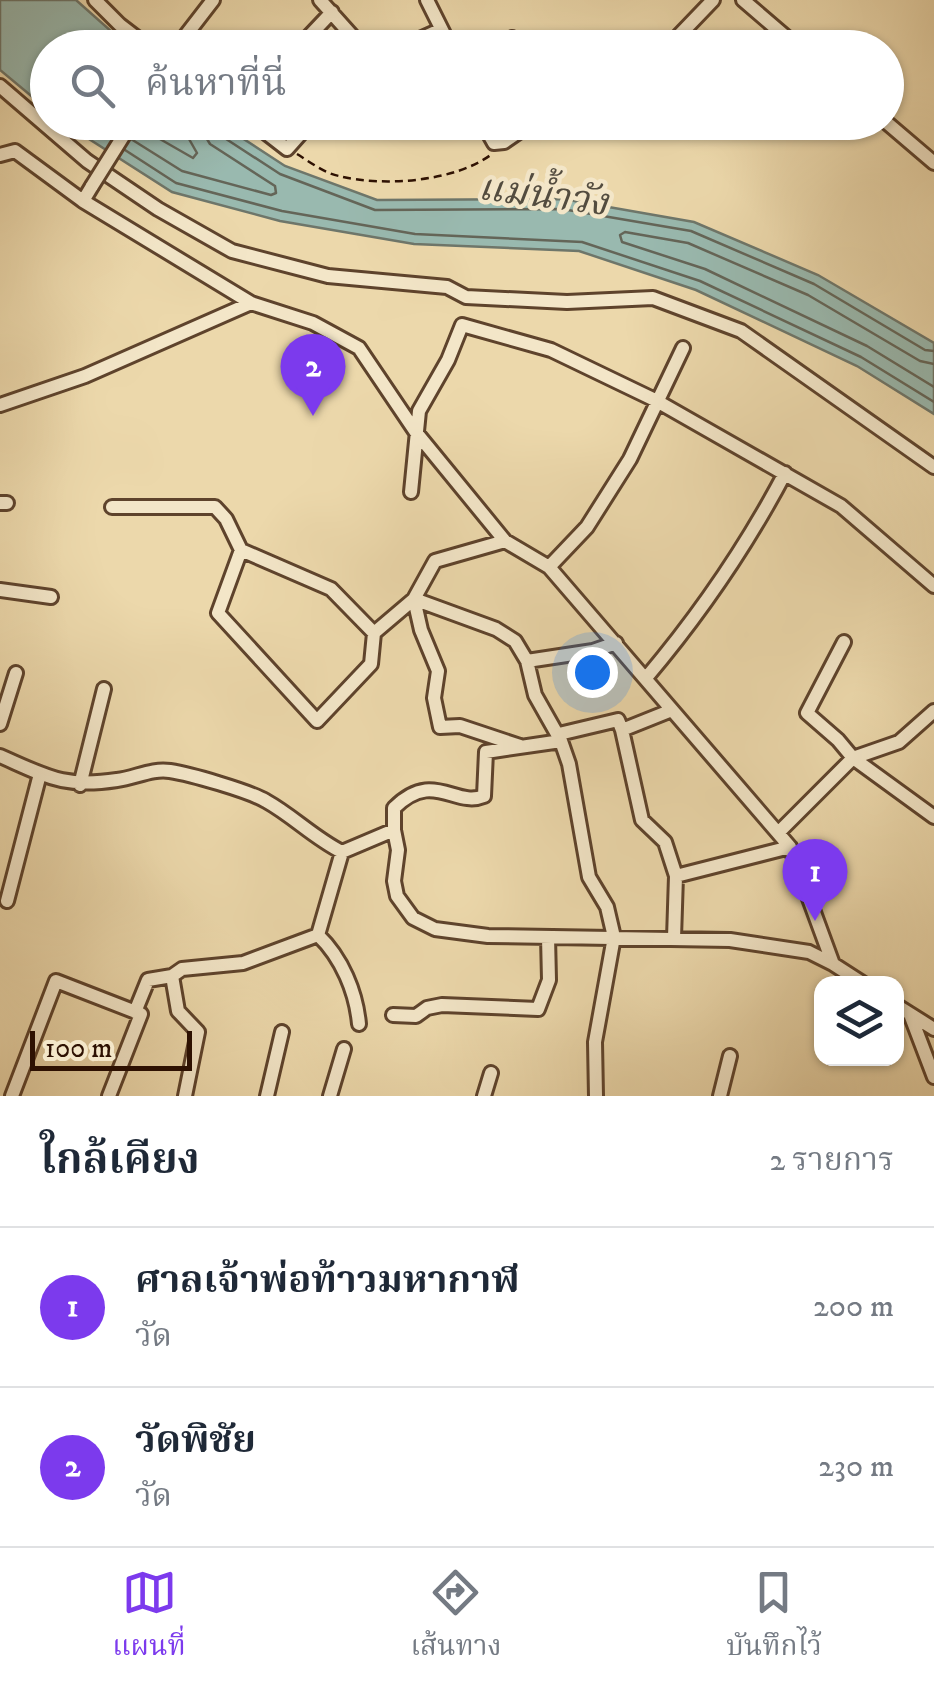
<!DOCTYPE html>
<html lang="th">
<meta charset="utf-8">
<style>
:root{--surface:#fff;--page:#f2f2f3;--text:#1f2937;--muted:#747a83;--line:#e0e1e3;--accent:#7c3aed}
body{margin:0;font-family:"IM FELL DW Pica","Noto Serif Thai",serif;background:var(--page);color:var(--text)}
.controls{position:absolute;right:30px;bottom:30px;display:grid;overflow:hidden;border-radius:20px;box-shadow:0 2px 8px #0004}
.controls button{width:90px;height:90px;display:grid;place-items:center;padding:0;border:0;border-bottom:2px solid var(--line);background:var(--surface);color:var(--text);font:50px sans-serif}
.scale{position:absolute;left:30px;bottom:25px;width:162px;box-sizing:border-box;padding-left:10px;border:5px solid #2e1102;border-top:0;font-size:28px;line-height:35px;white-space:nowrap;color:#2e1102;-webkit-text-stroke:8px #f3e6c8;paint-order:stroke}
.you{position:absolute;left:592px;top:672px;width:35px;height:35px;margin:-25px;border:8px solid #fff;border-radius:50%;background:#1a73e8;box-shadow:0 0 0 15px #1a73e833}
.badge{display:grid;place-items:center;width:65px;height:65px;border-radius:50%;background:var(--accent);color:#fff;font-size:32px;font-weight:700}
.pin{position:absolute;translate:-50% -82px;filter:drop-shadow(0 2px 5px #0008)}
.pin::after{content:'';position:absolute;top:52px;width:35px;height:30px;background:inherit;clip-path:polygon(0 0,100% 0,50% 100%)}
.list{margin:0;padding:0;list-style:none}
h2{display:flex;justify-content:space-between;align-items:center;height:130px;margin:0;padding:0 40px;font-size:42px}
h2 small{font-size:32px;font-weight:400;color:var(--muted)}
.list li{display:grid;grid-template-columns:65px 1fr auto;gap:30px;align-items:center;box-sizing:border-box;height:160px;padding:0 40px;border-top:2px solid var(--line)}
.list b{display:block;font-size:38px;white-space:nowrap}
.list p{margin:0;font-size:32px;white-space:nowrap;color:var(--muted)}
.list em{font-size:32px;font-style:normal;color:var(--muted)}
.icon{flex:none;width:55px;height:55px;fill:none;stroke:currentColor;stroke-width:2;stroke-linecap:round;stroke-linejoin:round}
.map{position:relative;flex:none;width:934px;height:1096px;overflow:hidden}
.search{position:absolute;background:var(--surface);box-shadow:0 2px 8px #0004;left:30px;right:30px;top:30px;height:110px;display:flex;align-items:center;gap:25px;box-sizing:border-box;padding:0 35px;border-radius:55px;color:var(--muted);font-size:38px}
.sheet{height:450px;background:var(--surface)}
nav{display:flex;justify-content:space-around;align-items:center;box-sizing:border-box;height:140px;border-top:2px solid var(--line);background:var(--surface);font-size:28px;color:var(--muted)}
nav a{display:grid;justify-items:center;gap:5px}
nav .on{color:var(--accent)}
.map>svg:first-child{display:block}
.water{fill:#99b9af;stroke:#6e766a;stroke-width:2.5}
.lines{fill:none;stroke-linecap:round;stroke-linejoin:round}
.shore{stroke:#646558;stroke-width:2.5}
.street-casing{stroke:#5e432c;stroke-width:18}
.path{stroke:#2e1102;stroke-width:2.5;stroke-dasharray:8 5;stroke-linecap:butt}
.street{stroke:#f3e6c8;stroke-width:12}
.street-bridge-casing{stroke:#5e432c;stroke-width:18;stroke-linecap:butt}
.street-bridge{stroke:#f3e6c8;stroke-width:12}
.labels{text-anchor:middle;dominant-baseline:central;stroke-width:9;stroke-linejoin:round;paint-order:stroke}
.water-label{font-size:38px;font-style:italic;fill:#534c3f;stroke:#f3e6c8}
</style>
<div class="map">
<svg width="934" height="1096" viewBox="0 0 934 1096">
<rect width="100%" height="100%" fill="#ecd8ab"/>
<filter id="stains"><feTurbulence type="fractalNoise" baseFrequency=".002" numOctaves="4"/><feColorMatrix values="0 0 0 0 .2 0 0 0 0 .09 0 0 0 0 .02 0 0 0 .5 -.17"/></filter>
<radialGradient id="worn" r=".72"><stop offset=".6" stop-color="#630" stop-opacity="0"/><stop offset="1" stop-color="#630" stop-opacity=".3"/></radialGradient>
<!-- water -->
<path class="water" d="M0 0H76L129 47 48 48 47 109 0 70Z
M64 123H219L285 166 377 200 563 199 694 222 818 275 934 343V414L857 366 696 290 579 251 414 244 280 221 172 192Z"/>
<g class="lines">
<!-- shore -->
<path class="shore" d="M215 122 220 135 280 174 375 210 562 209 691 231 814 284 925 350 934 351
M139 127 193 158 197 153 189 139 187 122
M131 139 182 171 271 195 276 193 275 186 210 144 204 134 202 122
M125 150 176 183 282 211 415 234 582 242 700 281 861 357 934 402
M934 364 920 361 808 295 688 243 625 232 620 235 622 242 705 269 867 346 934 387"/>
<!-- street casing -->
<g class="street-casing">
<path id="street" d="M95 0 120 25 150 48
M320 0 363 48
M427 0 451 48
M743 0 799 48
M176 48 213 0
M298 48 332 12
M400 48 440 30
M494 48 512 38
M667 48 713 0
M0 86 87 161 158 209 232 251 328 276 447 287 466 297 567 302 653 298 741 331 934 467
M252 122 287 149 311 122
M482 122 494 143 504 142 533 122
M886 122 934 163
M0 155 15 151 83 201
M92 186 83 201 251 303 313 323 359 348 415 431 505 541 549 567 790 847 833 964 864 984
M0 405 85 376 251 303
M411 492 419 411 448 360 462 325 551 350 655 400 841 506 934 586
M0 503H7
M112 507H215L226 519 241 550
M549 567 587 527 630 459 683 348
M0 590 51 597
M414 599 496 629 515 641 527 661 535 695 561 741 569 764 589 877 607 907 614 937 595 1042 596 1096
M414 599 421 630 438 671 434 698 440 727 460 726 520 746
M374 633 331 589 241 550 218 613 317 721 371 664 374 633 414 599 435 561 505 541
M844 642 807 713 838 740 853 758 934 817
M527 661 593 651 616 643
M646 678C700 614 746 547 785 473
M672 710 622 730 642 820 665 842 676 876 790 847
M0 724 16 673
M559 734 618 720 622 730
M0 756C48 777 64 788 117 780 135 778 152 768 170 771 190 774 249 791 266 801 293 816 314 838 342 852L394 830 398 850 394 881 397 896 413 918 435 929 488 936 730 940 809 952 833 964
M80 785 104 689
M394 830V808C433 769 455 808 484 796L486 752 561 741
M778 833 853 758 899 742 934 711
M7 901 40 774
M318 935C342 958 356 992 359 1024
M674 938 676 876
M172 976 178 1011 198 1032 185 1096
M896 1005 934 1029
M135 1012 148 980 172 976 182 969 243 963 318 935 342 852
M910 1014 934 1077
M393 1015 416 1016 427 1008 442 1005 538 1009 549 980 548 937
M12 1096 56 981 141 1014 109 1096
M267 1096 282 1032
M330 1096 344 1049
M484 1096 491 1073
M720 1096 730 1056"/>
</g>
<!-- path -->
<path class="path" d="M297 154C310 162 324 173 339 176 383 187 455 182 492 154"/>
<!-- street -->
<use href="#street" class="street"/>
<!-- street-bridge casing -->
<g class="street-bridge-casing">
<path id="street-bridge" d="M92 186 132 122"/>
</g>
<!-- street-bridge -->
<use href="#street-bridge" class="street-bridge"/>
</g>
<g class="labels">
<!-- water labels -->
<g class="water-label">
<text transform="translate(543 196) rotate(7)">แม่น้ำวัง</text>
</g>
</g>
<rect width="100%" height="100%" filter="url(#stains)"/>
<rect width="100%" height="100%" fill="url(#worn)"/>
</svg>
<div class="controls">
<button><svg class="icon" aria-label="layers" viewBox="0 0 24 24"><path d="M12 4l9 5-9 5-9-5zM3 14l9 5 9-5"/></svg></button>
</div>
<div class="scale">100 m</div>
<div class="you"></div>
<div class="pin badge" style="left:815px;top:921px">1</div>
<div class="pin badge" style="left:313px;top:416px">2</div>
<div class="search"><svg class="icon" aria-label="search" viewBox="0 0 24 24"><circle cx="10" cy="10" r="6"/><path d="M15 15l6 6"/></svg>ค้นหาที่นี่</div>
</div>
<section class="sheet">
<h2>ใกล้เคียง<small>2 รายการ</small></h2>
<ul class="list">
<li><span class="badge">1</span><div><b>ศาลเจ้าพ่อท้าวมหากาฬ</b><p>วัด</p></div><em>200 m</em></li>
<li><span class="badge">2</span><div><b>วัดพิชัย</b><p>วัด</p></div><em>230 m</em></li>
</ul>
</section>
<nav>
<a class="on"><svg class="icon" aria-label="map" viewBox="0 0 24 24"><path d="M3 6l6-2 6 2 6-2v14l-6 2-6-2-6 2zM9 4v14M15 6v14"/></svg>แผนที่</a>
<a><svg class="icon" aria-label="directions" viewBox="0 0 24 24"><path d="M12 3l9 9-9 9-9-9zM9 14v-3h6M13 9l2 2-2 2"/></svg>เส้นทาง</a>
<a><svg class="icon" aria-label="saved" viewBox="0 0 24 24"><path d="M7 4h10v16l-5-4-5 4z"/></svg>บันทึกไว้</a>
</nav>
